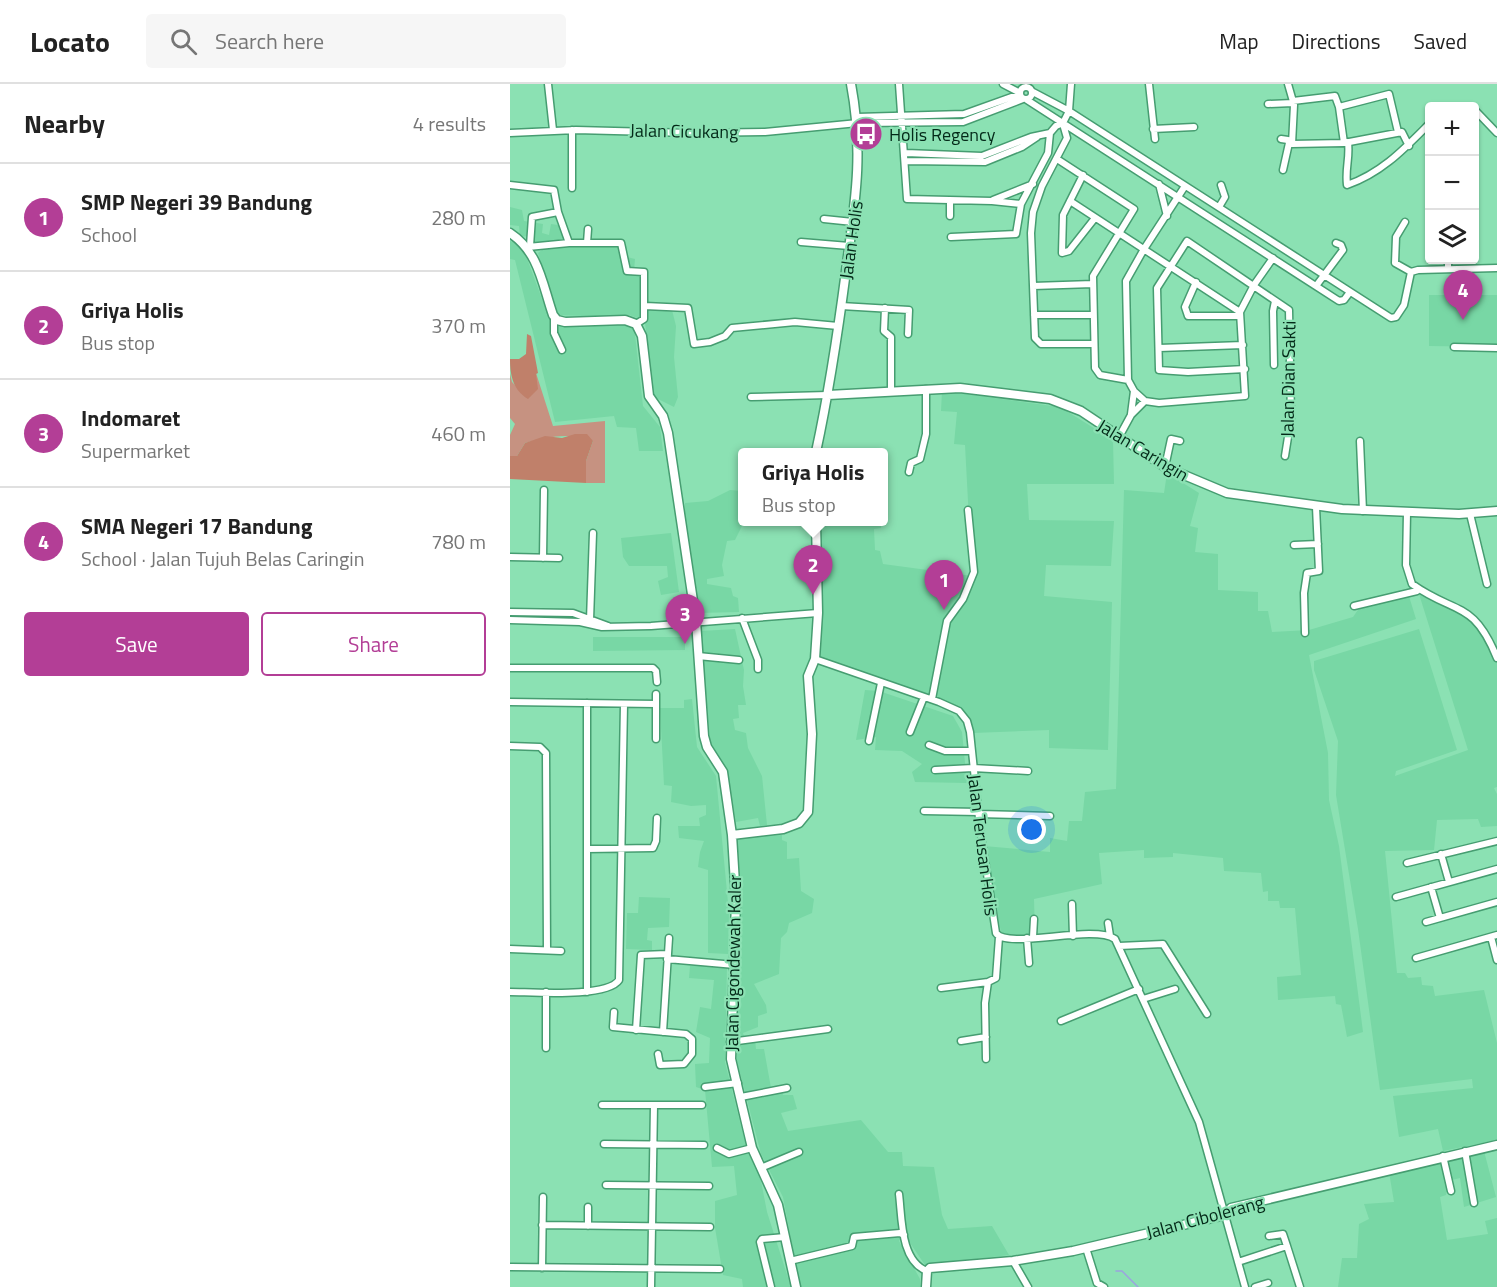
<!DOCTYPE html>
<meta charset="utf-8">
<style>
:root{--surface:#fff;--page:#f6f6f6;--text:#222;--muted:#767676;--line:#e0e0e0;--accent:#b33e96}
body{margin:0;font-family:"Titillium Web",sans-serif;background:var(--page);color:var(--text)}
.controls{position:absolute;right:18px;top:18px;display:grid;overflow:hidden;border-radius:6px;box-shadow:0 2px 4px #0004}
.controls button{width:54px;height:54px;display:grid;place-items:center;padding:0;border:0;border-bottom:2px solid var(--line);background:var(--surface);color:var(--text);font:30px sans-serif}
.you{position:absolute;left:522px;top:746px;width:21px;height:21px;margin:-15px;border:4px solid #fff;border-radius:50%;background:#1a73e8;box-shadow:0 0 0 9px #1a73e833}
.badge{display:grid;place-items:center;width:39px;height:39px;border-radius:50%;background:var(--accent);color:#fff;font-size:20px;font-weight:700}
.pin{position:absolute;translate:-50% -50px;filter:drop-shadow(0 2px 3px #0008)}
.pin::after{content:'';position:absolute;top:32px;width:21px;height:18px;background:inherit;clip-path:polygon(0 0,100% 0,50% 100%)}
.popup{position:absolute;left:228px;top:364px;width:150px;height:78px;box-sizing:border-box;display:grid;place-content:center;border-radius:6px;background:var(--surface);filter:drop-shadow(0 2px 4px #0005);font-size:20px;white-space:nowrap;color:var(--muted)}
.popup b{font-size:22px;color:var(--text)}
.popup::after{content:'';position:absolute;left:50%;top:100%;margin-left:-12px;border:12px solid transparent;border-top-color:var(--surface)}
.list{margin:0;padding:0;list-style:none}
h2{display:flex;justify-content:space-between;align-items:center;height:78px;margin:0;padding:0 24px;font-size:26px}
h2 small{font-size:20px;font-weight:400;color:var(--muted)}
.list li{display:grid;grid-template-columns:39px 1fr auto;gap:18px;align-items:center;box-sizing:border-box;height:108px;padding:0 24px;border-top:2px solid var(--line)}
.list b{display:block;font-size:22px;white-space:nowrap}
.list p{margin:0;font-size:20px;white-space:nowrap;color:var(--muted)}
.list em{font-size:20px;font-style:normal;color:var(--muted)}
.actions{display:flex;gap:12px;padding:18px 24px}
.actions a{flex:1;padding:14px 0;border:2px solid var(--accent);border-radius:6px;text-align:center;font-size:21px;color:var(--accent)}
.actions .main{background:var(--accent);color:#fff}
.icon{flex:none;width:33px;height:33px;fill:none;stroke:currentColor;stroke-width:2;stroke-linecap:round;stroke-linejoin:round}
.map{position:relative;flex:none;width:987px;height:1203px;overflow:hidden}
header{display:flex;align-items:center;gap:36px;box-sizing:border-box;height:84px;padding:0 30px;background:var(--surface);border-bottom:2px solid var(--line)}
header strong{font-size:28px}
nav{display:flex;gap:33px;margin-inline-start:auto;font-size:21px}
.search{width:420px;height:54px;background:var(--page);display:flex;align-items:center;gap:15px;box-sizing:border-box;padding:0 21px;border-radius:6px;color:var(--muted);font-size:22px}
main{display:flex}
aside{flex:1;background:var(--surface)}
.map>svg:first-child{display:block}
.built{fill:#78d7a5}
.green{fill:#c69281}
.forest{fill:#c0806a}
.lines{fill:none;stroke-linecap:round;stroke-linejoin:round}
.stream{stroke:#9ca3df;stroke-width:1.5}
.street-casing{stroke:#469d71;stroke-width:9}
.secondary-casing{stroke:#469d71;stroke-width:11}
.street{stroke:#fff;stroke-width:6}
.secondary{stroke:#fff;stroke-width:8}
.labels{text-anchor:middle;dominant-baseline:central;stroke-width:4.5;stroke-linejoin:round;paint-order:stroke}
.street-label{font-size:18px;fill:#032918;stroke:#8be1b3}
.poi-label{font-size:18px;fill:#032918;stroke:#8be1b3;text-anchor:start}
</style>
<header>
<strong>Locato</strong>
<div class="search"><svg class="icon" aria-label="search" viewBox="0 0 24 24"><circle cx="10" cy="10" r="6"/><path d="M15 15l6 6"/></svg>Search here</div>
<nav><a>Map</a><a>Directions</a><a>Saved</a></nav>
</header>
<main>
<aside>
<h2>Nearby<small>4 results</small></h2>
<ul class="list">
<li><span class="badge">1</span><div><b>SMP Negeri 39 Bandung</b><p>School</p></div><em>280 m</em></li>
<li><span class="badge">2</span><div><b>Griya Holis</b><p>Bus stop</p></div><em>370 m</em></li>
<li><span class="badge">3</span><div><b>Indomaret</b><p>Supermarket</p></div><em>460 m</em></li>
<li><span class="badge">4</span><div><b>SMA Negeri 17 Bandung</b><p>School · Jalan Tujuh Belas Caringin</p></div><em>780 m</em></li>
</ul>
<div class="actions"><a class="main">Save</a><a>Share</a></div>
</aside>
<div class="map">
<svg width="987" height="1203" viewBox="0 0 987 1203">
<rect width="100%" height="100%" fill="#8be1b3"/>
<!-- built -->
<path class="built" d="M0 123 12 126 14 137 33 140 32 149 39 151 41 140 55 142 62 158 88 163 116 160 117 173 125 175 124 187H133L135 212 143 221 161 222 166 242 164 273 168 313 164 323 144 313 135 239 128 234 119 231 97 233 47 231 28 169 32 166 31 163 22 160 21 153 10 152 9 142 0 141Z
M0 157 10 161 15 169 42 242 124 241 133 322 150 343 153 367H129L126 344 107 343 104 332 45 338 5 176 0 175Z
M919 211H987V263L919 262Z
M432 307 550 323 603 356 604 400H517L519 436 604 437 601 482 536 481 534 512 602 518 598 666 539 664V646L463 649 457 631 445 624 312 576 309 568 312 438H371V444L364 445 365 466 370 467 373 480 462 492 455 361 444 360 447 328 431 327Z
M657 389 689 409 680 442 688 444 685 468 708 470V506L748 508V527H758L762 548 799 546 843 533 852 520 898 509 906 535 799 571 818 669 819 716 829 762 853 948 837 953 831 921 826 920 825 912 768 916 767 893 791 891 785 824H770L769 817H758V807L753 808 751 789 714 787 713 774 663 769V773L634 774V766L589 769 592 800 524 815 525 851 494 853 491 848 474 762 540 768V754L557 757 559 737H572L575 708 606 705 614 406 654 409Z
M220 406 232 407 234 438 225 456 217 457 212 481 214 492 197 495V500L221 504 223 512 228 514 229 528 187 529 175 438V419L198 417Z
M161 449 169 508 151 511 148 497 158 493 157 482H119L113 473 111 454Z
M909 510 948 528 969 544 987 577V703L984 704 987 710V742L971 743 968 735 927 736 924 766 875 767 887 889H895L898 894 911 893 912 901 923 902 925 912 974 906 987 959V1056L933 1067 928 1045 889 1053 883 1012 963 1004 962 995 870 1006 848 845 826 711 828 657 804 586V577L909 545 947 666 886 687 885 692 958 666Z
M225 545 234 586 233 602 236 621H228L229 634 223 635 225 646 236 649 238 664 252 692 257 741 250 742 248 734 226 738 219 698 200 656 191 547Z
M83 553H175V566L83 567Z
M355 606 369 607 443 632 452 648 457 699 405 698 402 688 412 680 392 667 365 666 366 653 346 656Z
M182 615 187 663 206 692 219 829 218 870 198 869V786L188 783 190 768 194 757 169 754 168 742H190L189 734 196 731V721L181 722 161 718 162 702 154 701 150 624H174V616Z
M272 751V756L277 758V775L289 774 291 807 304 815 302 829 279 839 277 848 271 854 269 890 244 900 256 921 257 929 248 932V943L233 949 235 955H245L246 965H254L261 1004 271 1006 273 1011H283L287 1025 271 1029 278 1047 351 1036 378 1068H392L393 1082 424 1083 432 1131 438 1145 482 1142 499 1171 415 1181 394 1150 389 1157 410 1195V1203H290L273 1113 251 1070 227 977 230 812 225 754Z
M129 813 160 814 159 843 138 844 137 856 142 857V866L116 865 117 829H128Z
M180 882H217L215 978 236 1062 250 1092 257 1128 281 1203H233L232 1195 213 1191 205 1144V1117L227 1111 224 1082 202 1083 195 1006 186 1003 185 980 199 979 200 954 186 948 190 923 201 925 204 896 179 894Z
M974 1067 986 1113 954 1123 950 1094 938 1097 936 1111 930 1113 937 1156 978 1150 975 1137 987 1134V1203H828L832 1174H847L849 1140 859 1135 854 1120 884 1118 879 1088Z"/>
<!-- green -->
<path class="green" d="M26 289 43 342 95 337V399H76V377L83 357C59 348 39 353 15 359L7 372H0V351L5 340 0 334V290L2 298 8 304Z"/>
<!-- forest -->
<path class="forest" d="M17 250 21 252 28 289 26 290 28 305 18 315C3 306 0 291 0 275H9L16 270Z
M65 350H77L83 357 76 377V399L0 395V372H7L15 359 35 352 52 354Z"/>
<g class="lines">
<!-- stream -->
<path class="stream" d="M606 1187H612L628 1203"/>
<!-- street casing -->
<g class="street-casing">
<path id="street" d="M38 0 43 46
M389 0 397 115 482 117 511 120
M493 0 510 9
M639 0 645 55
M510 9a6 6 0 1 1 12 0a6 6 0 1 1-12 0Z
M523 8 559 27 881 234 886 233 894 221 901 188
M517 16 829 217 834 216 840 208
M783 17 825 12 829 23 879 10 888 48
M758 20 783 19
M829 23 834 59
M964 25 987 49
M347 33 454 30 510 10
M553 39 559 27 561 0
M553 40 557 54 532 102 523 128 521 149 525 254 531 260H584
M643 45 684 43
M62 46V104
M0 49 66 46 181 49 255 48 348 39 453 38 513 15
M771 55 778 56 779 59
M838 58C840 75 835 83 837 101 872 89 895 64 920 39
M782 60 834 59 892 48 899 62
M396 69 472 72 521 53 540 49 546 42 553 39
M547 75 624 125 583 192 585 284 590 291 618 296
M396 77 475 78 512 63 527 53
M773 86 779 59 782 60 784 21 778 0
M573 91 553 131 552 169 559 167 585 134
M649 100 657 132
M0 101 44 106 48 128
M675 102 634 165 616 197 618 296 624 307 635 317 649 319 735 312 730 228 744 201 763 174
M483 116 523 100
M560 117 730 228
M709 123 715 113 711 101
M440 132V118
M314 135 343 138
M895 138 886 153 885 179 901 188
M441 153 506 150 511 120 538 69 540 49
M291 158 339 162
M59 159H77L78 145
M77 159H111L117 187 134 188V235L126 240
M18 163 59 159 48 128 22 133 20 162
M938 185V176
M901 188 908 186 987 184
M686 198 675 223 678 232H730
M523 202 583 200
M806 202 833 166 831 161 826 159
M135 222 178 224 184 260 200 258 215 252 222 244 285 238 328 242
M331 222 399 226 398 250
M375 224 374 247 381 253V307
M524 231H583
M44 234V249L52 266
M944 263 987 264
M649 264 733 261
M764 281 763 227 765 217
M735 285 678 288 649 286 647 204 677 157 779 226 781 334 775 372
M241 313 318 311
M621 330 624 307
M609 353 621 331 635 317
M850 357 853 427
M655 383 661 355 670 357
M399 388 401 379 410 375 416 350V305
M897 429 896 481 902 500C945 531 963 515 987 574
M960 430 977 500
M784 461 808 460
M0 473 49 474
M33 474 34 406
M844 522 907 507
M0 528 63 529 98 542
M232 534 248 576V585
M0 536 70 538 92 543 141 542 308 529
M80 536 83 449
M795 549 794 509 797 489 809 487 806 423
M188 572 229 576
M305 575 429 618 449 627 457 637 460 648 470 744 486 849C497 866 583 840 605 855L689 1038 735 1203
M0 584H143L146 587 147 598
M146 610V655
M422 615 437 537 453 515 464 488 458 426
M0 618 146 620
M400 648 414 613
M359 657 371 599
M419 661 435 667H462
M0 662 30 663 36 669 37 866
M425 686 463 684 518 687
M414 727 469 728
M469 730 540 732
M77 765 143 764 146 757 147 734
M931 770 939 798
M897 779 987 757
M921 803 930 834
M886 813 987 785
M562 820 563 852
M916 838 987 818
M598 839 600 852
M523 853 524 835
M981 853 987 876
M517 854 519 879
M609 862 653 860 697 930
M0 865 51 867
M906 874 987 851
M157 875 225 881
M431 904 478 898 486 894 489 853
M0 908C22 908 97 914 109 896L114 620
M36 908V964
M77 908V619
M633 915 665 905
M104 928 103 943 176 950 182 955V970L174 980 150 981 148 970
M551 937 629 905
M126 946 131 871 157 870
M153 948 159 854
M451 957 476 953
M220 958 318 945
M476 975 475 919 478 898
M195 1003 228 999
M231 1013 277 1004
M92 1021H192
M94 1060 194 1061
M207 1064 219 1070 242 1064
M955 1067 964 1119
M933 1072 941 1107
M253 1083 289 1068
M96 1101 199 1102
M389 1110C392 1133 390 1177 417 1187
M32 1141 200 1143
M78 1142V1123
M759 1152 773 1150 777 1162
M576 1164 587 1199 594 1203
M280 1177 342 1162 344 1153 390 1149 394 1151
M503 1177 518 1203
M728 1178 777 1162 790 1203
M0 1183 210 1185
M32 1184 33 1113
M141 1203 144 1021
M261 1203 250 1158 252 1155 275 1153
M745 1203 758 1199"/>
</g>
<!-- secondary casing -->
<g class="secondary-casing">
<path id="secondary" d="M0 149C29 168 32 199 43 231L47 236 55 238 115 236 126 240 132 252 139 312 153 332 158 349 186 537 194 652 197 663 213 688 222 751 226 816 221 975 242 1064 268 1121 286 1203
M318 311 450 304 540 315 571 327 655 383 717 409 832 425 949 430 987 427
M306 368C319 308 328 248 336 187 345 119 354 69 341 0
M222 751 273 745 289 739 298 728 302 650 298 592 305 575 308 529 306 438
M416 1203 417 1187 420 1184 503 1177 563 1167 711 1132 721 1124 987 1061"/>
</g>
<!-- street -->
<use href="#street" class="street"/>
<!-- secondary -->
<use href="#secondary" class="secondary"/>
</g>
<!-- icons -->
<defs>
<g id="bus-disc" transform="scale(1.725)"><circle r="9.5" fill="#b33e96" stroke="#8be1b3"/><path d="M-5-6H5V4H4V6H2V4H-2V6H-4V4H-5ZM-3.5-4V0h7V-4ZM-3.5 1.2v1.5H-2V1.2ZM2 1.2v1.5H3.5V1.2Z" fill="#fff"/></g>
</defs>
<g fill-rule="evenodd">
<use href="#bus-disc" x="356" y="50"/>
</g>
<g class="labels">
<!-- street labels -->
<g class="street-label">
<text transform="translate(174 47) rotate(1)">Jalan Cicukang</text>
<text transform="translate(341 156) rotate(-82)">Jalan Holis</text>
<text transform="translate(778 295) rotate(-89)">Jalan Dian Sakti</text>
<text transform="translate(633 366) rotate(31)">Jalan Caringin</text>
<text transform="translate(473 761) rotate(83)">Jalan Terusan Holis</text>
<text transform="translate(223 879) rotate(-89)">Jalan Cigondewah Kaler</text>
<text transform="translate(695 1133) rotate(-15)">Jalan Cibolerang</text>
</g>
<!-- poi labels -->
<g class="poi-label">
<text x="379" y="50">Holis Regency</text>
</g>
</g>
</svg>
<div class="controls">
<button>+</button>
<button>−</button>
<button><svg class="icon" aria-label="layers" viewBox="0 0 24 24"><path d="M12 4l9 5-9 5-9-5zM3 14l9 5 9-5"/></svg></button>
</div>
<div class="you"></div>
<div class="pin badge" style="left:434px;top:526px">1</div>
<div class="pin badge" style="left:303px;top:511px">2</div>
<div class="popup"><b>Griya Holis</b>Bus stop</div>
<div class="pin badge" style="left:175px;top:560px">3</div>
<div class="pin badge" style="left:953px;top:236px">4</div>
</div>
</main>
